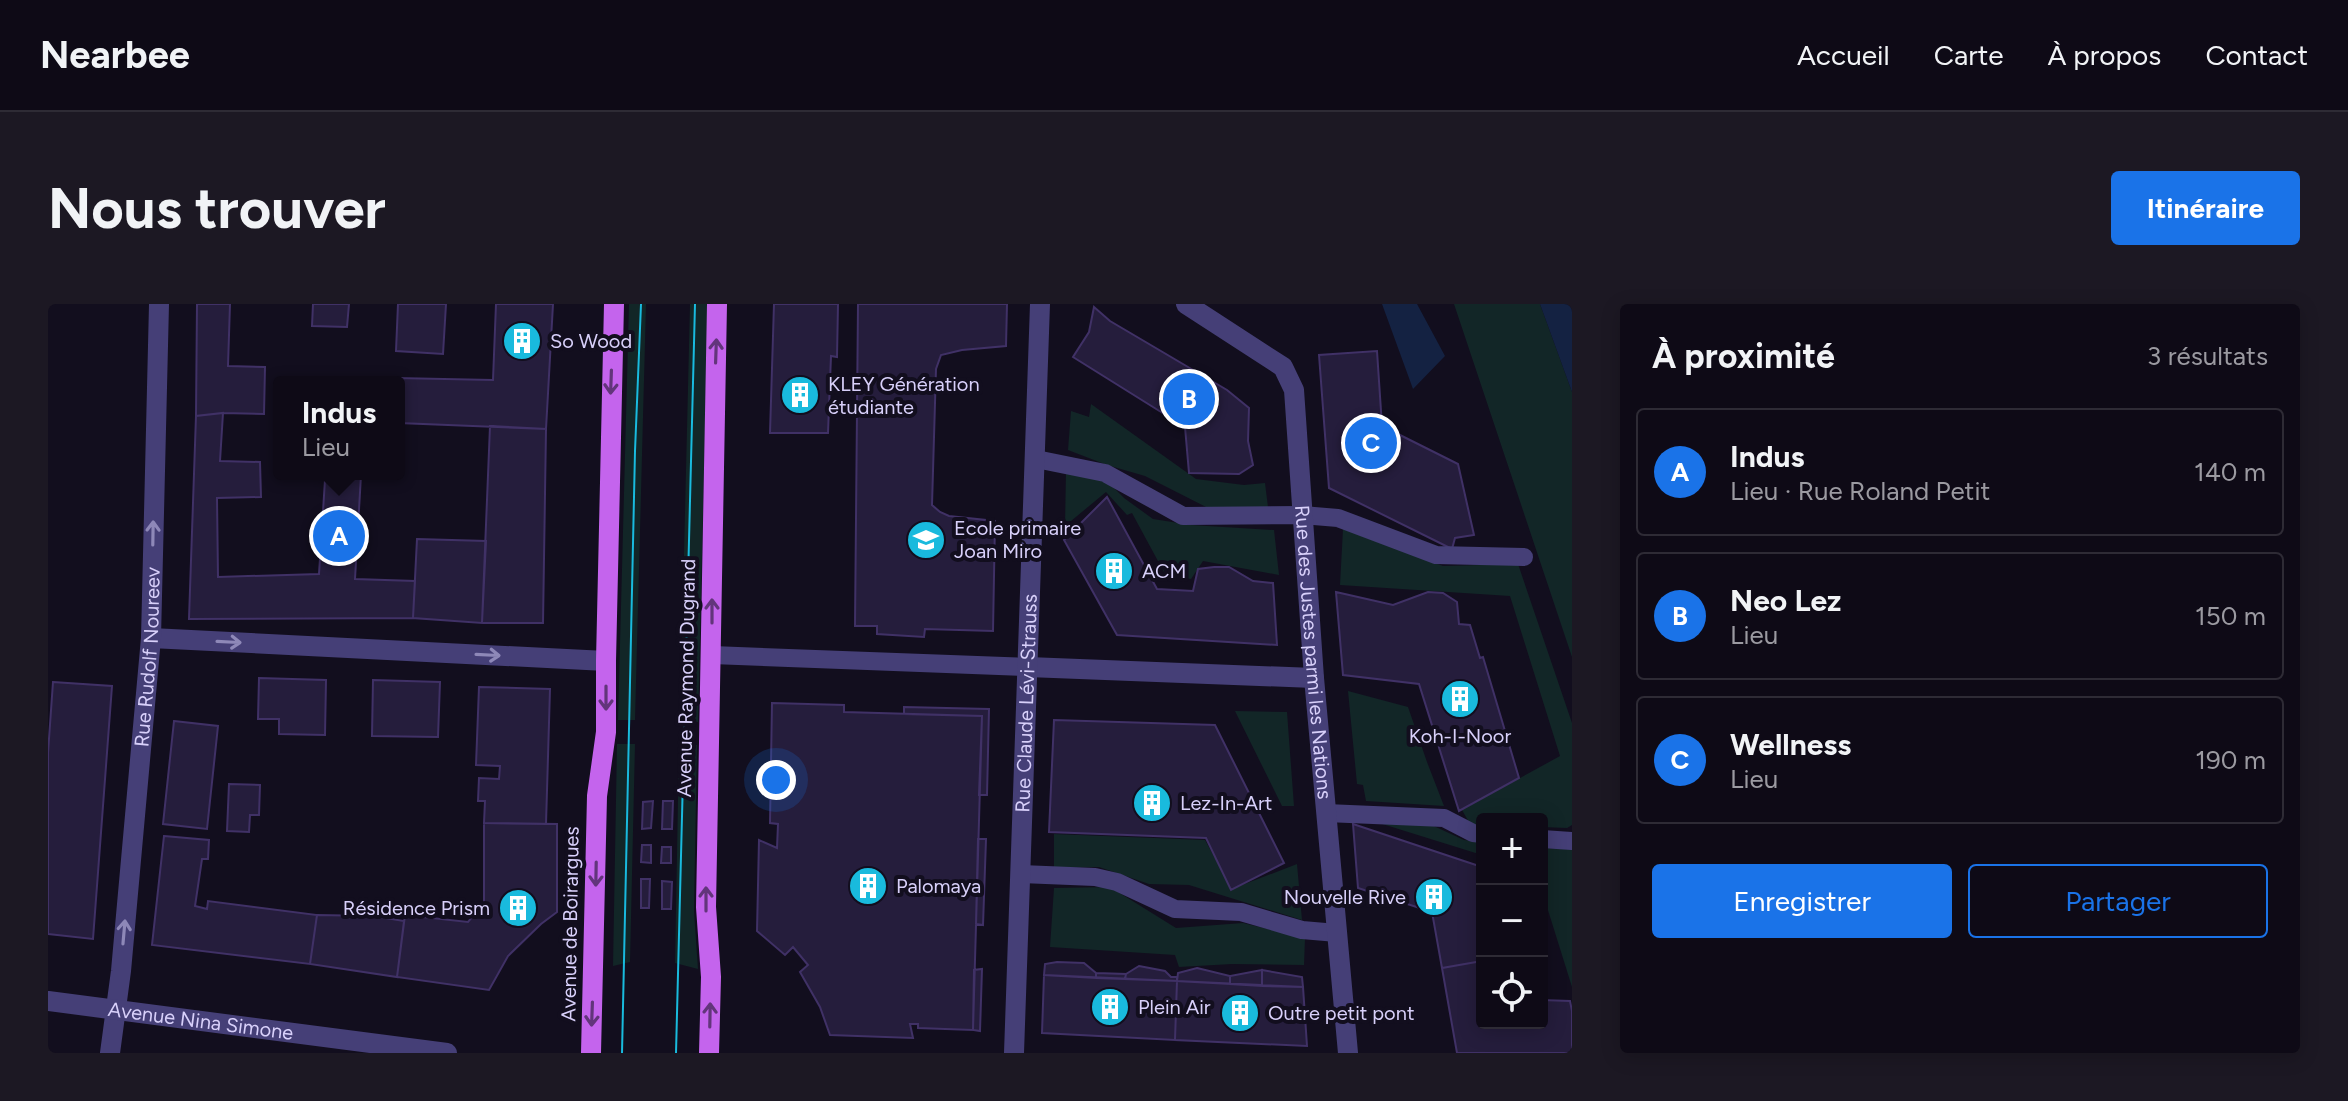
<!DOCTYPE html>
<html lang="fr">
<meta charset="utf-8">
<style>
:root{--surface:#0e0a16;--page:#1c1823;--text:#f1f3f6;--muted:#9b9aa1;--line:#2e2b35;--accent:#1a73e8}
body{margin:0;font-family:Figtree,sans-serif;background:var(--page);color:var(--text)}
.controls{position:absolute;right:24px;bottom:24px;display:grid;overflow:hidden;border-radius:8px;box-shadow:0 4px 20px #0003}
.controls button{width:72px;height:72px;display:grid;place-items:center;padding:0;border:0;border-bottom:2px solid var(--line);background:var(--surface);color:var(--text);font:40px sans-serif}
.you{position:absolute;left:728px;top:476px;width:28px;height:28px;margin:-20px;border:6px solid #fff;border-radius:50%;background:#1a73e8;box-shadow:0 0 0 12px #1a73e833}
.badge{display:grid;place-items:center;width:52px;height:52px;border-radius:50%;background:var(--accent);color:#fff;font-size:26px;font-weight:700}
.pin{position:absolute;translate:-50% -50%;border:4px solid #fff;box-shadow:0 2px 8px #0006}
.popup{position:absolute;left:225px;top:72px;width:132px;height:104px;box-sizing:border-box;display:grid;place-content:center;border-radius:8px;background:var(--surface);filter:drop-shadow(0 2px 6px #0005);font-size:26px;white-space:nowrap;color:var(--muted)}
.popup b{font-size:30px;color:var(--text)}
.popup::after{content:'';position:absolute;left:50%;top:100%;margin-left:-16px;border:16px solid transparent;border-top-color:var(--surface)}
.list{margin:0;padding:0;list-style:none}
h2{display:flex;justify-content:space-between;align-items:center;height:104px;margin:0;padding:0 32px;font-size:34px}
h2 small{font-size:26px;font-weight:400;color:var(--muted)}
.list li{display:grid;grid-template-columns:52px 1fr auto;gap:24px;align-items:center;box-sizing:border-box;height:128px;margin:0 16px 16px;padding:0 16px;border:2px solid var(--line);border-radius:8px}
.list b{display:block;font-size:30px;white-space:nowrap}
.list p{margin:0;font-size:26px;white-space:nowrap;color:var(--muted)}
.list em{font-size:26px;font-style:normal;color:var(--muted)}
.actions{display:flex;gap:16px;padding:24px 32px}
.actions a{flex:1;padding:18px 0;border:2px solid var(--accent);border-radius:8px;text-align:center;font-size:28px;color:var(--accent)}
.actions .main{background:var(--accent);color:#fff}
.icon{flex:none;width:44px;height:44px;fill:none;stroke:currentColor;stroke-width:2;stroke-linecap:round;stroke-linejoin:round}
.map{position:relative;flex:none;width:1524px;height:749px;overflow:hidden;border-radius:8px}
header{display:flex;align-items:center;gap:48px;box-sizing:border-box;height:112px;padding:0 40px;background:var(--surface);border-bottom:2px solid var(--line)}
header strong{font-size:38px}
nav{display:flex;gap:44px;margin-inline-start:auto;font-size:28px}
.intro{display:flex;align-items:center;justify-content:space-between;box-sizing:border-box;height:192px;padding:0 48px}
h1{margin:0;font-size:56px}
.button{padding:20px 36px;border-radius:8px;background:var(--accent);color:#fff;font-size:28px;font-weight:700}
main{display:flex;gap:48px;padding:0 48px}
aside{flex:1;background:var(--surface);border-radius:8px;box-shadow:0 4px 20px #0003}
.map>svg:first-child{display:block}
.green{fill:#122627}
.water{fill:#142242}
.building{fill:#251d3c;stroke:#403166;stroke-width:2}
.lines{fill:none;stroke-linecap:round;stroke-linejoin:round}
.pedestrian{stroke:#453f77;stroke-width:18}
.minor{stroke:#453f77;stroke-width:20}
.tertiary{stroke:#453f77;stroke-width:20}
.primary{stroke:#c464ed;stroke-width:20}
.tram{stroke:#19badd;stroke-width:2}
.oneway{stroke:#62357b}
.oneway2{stroke:#8e88b8}
.labels{text-anchor:middle;dominant-baseline:central;stroke-width:8;stroke-linejoin:round;paint-order:stroke}
.poi-label{font-size:20px;fill:#d8d0fa;stroke:#120e1e;text-anchor:start}
.street-label{font-size:20px;fill:#d8d0fa;stroke:#120e1e}
</style>
<header>
<strong>Nearbee</strong>
<nav><a>Accueil</a><a>Carte</a><a>À propos</a><a>Contact</a></nav>
</header>
<div class="intro"><h1>Nous trouver</h1><a class="button">Itinéraire</a></div>
<main>
<div class="map">
<svg width="1524" height="749" viewBox="0 0 1524 749">
<rect width="100%" height="100%" fill="#120e1e"/>
<!-- green -->
<path class="green" d="M581 0H598L587 416H570Z
M642 0H660L650 418 632 416Z
M1406 0H1492L1524 88V353Z
M1043 100 1148 175 1196 181 1217 179 1220 203 1164 206 1097 172 1059 161 1020 146 1023 107 1041 113Z
M1018 167 1055 173 1076 194 1105 215 1143 221 1226 226 1231 271 1155 257 1143 275 1117 270 1084 209 1079 211 1058 188 1017 222Z
M1295 225 1395 262 1470 260 1524 419V521L1519 524 1494 523V515H1434V520H1422L1414 506 1512 452 1462 292 1292 281Z
M1300 387 1360 403 1379 458 1396 502 1318 497 1315 481 1309 480Z
M1187 407 1239 408 1246 502H1234Z
M569 440H587L582 658 565 662Z
M631 441H649L646 607 650 665 627 659Z
M1328 518H1377L1416 536 1434 538V551Z
M1006 530 1157 536 1184 585 1249 560 1254 616 1141 581 1101 580 1051 563 1006 564Z
M1494 544 1524 545V683L1494 587Z
M1062 583 1128 624 1195 619 1257 634 1256 661 1184 660 1131 663 1127 651 1002 643 1006 584Z"/>
<!-- water -->
<path class="water" d="M1334 0H1369L1397 52 1365 85Z
M1492 0H1524V88Z"/>
<!-- building -->
<path class="building" d="M149 0H182L180 62 217 63 216 110 175 109 148 112Z
M265 0H301L299 23 264 22Z
M350 0H398L395 50 348 47Z
M448 0H505L498 125 351 119V78H348V74L445 76Z
M726 0H790L789 53 783 52 780 129H722Z
M810 0H959L958 42 914 46 893 51 888 65 884 201 892 208 901 212 947 217 945 327 877 325 876 333 829 330V322H807Z
M1046 3 1062 17 1179 86 1201 104 1200 137 1205 161 1191 170 1141 169 1137 123 1025 53 1041 28Z
M1329 47 1334 122 1410 160 1426 231 1407 234 1404 245 1281 184 1271 51Z
M175 109 172 157 212 158 213 193 169 194 170 273 271 270 277 176H294V170L313 171 307 275 367 277 365 314 141 315 148 112Z
M442 122 498 125 495 319H434Z
M1059 193 1109 285 1145 287 1150 265 1166 263H1181L1205 277 1225 279 1229 341 1069 331 1016 236Z
M369 235 438 237 434 319 365 314Z
M1288 288 1345 301 1380 288 1395 289 1409 298 1411 320 1422 321 1432 354 1435 353 1471 474 1411 507 1371 380 1295 371Z
M211 374 278 376 277 431 231 430V415H210Z
M325 376 392 378 390 433 324 432Z
M5 378 64 382 45 635 0 630V449Z
M431 383 502 385 498 520 436 519 437 497H430L431 474 451 475 452 462 428 461Z
M724 399 796 401V408L934 412 925 726 870 724V720H862L865 734 782 731 772 703 752 668 760 661 745 643 737 651 709 627 711 536 729 544 730 520 722 519Z
M856 403 941 405 939 491H931L934 412 856 410Z
M1006 416 1167 421 1236 559 1183 586 1158 534 1001 528Z
M126 417 170 422 159 525 115 520Z
M181 480 212 481 211 511H202L201 528 179 527Z
M605 497 603 524 594 525 595 498Z
M615 497H625L624 525H614Z
M436 519 509 520V608L493 620 460 652 441 686 349 673 357 611 420 618 436 599Z
M1305 520 1434 563V657L1394 664 1384 608 1310 584Z
M116 532 161 536 160 555H154L147 602 159 605 160 597 269 611 262 660 104 641Z
M930 535H938L935 621 928 620Z
M594 541H603V559L593 558Z
M614 543H623V559H613Z
M593 575H602L601 604H593Z
M614 577 624 578 623 605H614Z
M269 611 326 612 356 617 349 673 262 660Z
M1434 657V719H1494V696L1522 697 1524 707V749H1409L1394 664Z
M1009 658 1036 659 1048 669V674L996 671 997 660Z
M1091 662 1117 667 1123 673H1129V677L1077 675 1078 670Z
M1149 664 1182 672V680L1129 677 1130 669Z
M934 665 932 727 925 726 926 666Z
M1214 666V682L1182 680V672Z
M1214 666 1254 673 1255 683 1214 682Z
M1048 669 1078 670 1077 675 1048 674Z
M996 671 1129 677 1127 736 994 729Z
M1129 677 1255 683 1259 742 1127 736Z"/>
<g class="lines">
<!-- pedestrian -->
<path class="pedestrian" d="M988 155 1057 169 1135 212 1254 211 1290 214 1388 251 1476 253
M664 351 980 363
M1278 509 1396 514 1425 529 1434 530
M1494 535 1524 537
M973 570 1047 573 1069 578 1127 605 1193 608 1254 626 1289 629"/>
<!-- minor -->
<g class="minor">
<path id="s1" d="M1138 0 1235 63 1246 86 1266 374 1300 749"/>
<path d="M103 334 558 357"/>
<path d="M980 363 1266 374"/>
<path id="s2" d="M62 749 73 667 103 334 111 0"/>
<path id="s3" d="M966 749 992 0"/>
</g>
<!-- tertiary -->
<path class="tertiary" id="s4" d="M0 697 399 749"/>
<!-- primary -->
<path class="primary" d="M543 749 549 492 558 428V357L566 0
M661 749 663 673 658 603 669 0"/>
<!-- tram -->
<path class="tram" d="M574 749 587 147 593 0
M628 749 647 0"/>
</g>
<!-- one-way arrows -->
<defs><path id="oneway-shaft" d="M-6 0H5M1.5-3L5.5 0L1.5 3" fill="none" stroke-width="1.6" stroke-linecap="round" stroke-linejoin="round" transform="scale(2)"/></defs>
<g class="oneway">
<use href="#oneway-shaft" transform="translate(668 47) rotate(-88)"/>
<use href="#oneway-shaft" transform="translate(563 78) rotate(92)"/>
<use href="#oneway-shaft" transform="translate(664 307) rotate(-90)"/>
<use href="#oneway-shaft" transform="translate(558 394) rotate(90)"/>
<use href="#oneway-shaft" transform="translate(548 570) rotate(91)"/>
<use href="#oneway-shaft" transform="translate(658 595) rotate(-90)"/>
<use href="#oneway-shaft" transform="translate(544 710) rotate(92)"/>
<use href="#oneway-shaft" transform="translate(662 711) rotate(-89)"/>
</g>
<g class="oneway2">
<use href="#oneway-shaft" transform="translate(105 229) rotate(-89)"/>
<use href="#oneway-shaft" transform="translate(181 338) rotate(3)"/>
<use href="#oneway-shaft" transform="translate(440 351) rotate(3)"/>
<use href="#oneway-shaft" transform="translate(76 628) rotate(-85)"/>
</g>
<!-- icons -->
<defs>
<g id="building-disc" transform="scale(2)"><circle r="9.5" fill="#19badd" stroke="#120e1e"/><path d="M-4-6H4V6H1V3H-1V6H-4ZM-2.5-4.3h1.7v1.8h-1.7ZM.8-4.3h1.7v1.8H.8ZM-2.5-1h1.7V.8h-1.7ZM.8-1h1.7V.8H.8Z" fill="#fff"/></g>
<g id="school-disc" transform="scale(2)"><circle r="9.5" fill="#19badd" stroke="#120e1e"/><path d="M0-5L7-2L0 1L-7-2ZM-4 1L0 2.5L4 1V4Q0 6-4 4Z" fill="#fff"/></g>
</defs>
<g fill-rule="evenodd">
<use href="#building-disc" x="474" y="37"/>
<use href="#building-disc" x="752" y="91"/>
<use href="#school-disc" x="878" y="236"/>
<use href="#building-disc" x="1066" y="267"/>
<use href="#building-disc" x="1412" y="395"/>
<use href="#building-disc" x="1104" y="499"/>
<use href="#building-disc" x="820" y="582"/>
<use href="#building-disc" x="1386" y="593"/>
<use href="#building-disc" x="470" y="604"/>
<use href="#building-disc" x="1062" y="703"/>
<use href="#building-disc" x="1192" y="709"/>
</g>
<g class="labels">
<!-- poi labels -->
<g class="poi-label">
<text x="502" y="37">So Wood</text>
<text x="780" y="80">KLEY Génération<tspan x="780" dy="23">étudiante</tspan></text>
<text x="906" y="224">Ecole primaire<tspan x="906" dy="23">Joan Miro</tspan></text>
<text x="1094" y="267">ACM</text>
<text x="1412" y="432" text-anchor="middle">Koh-I-Noor</text>
<text x="1132" y="499">Lez-In-Art</text>
<text x="848" y="582">Palomaya</text>
<text x="1358" y="593" text-anchor="end">Nouvelle Rive</text>
<text x="442" y="604" text-anchor="end">Résidence Prism</text>
<text x="1090" y="703">Plein Air</text>
<text x="1220" y="709">Outre petit pont</text>
</g>
<!-- street labels -->
<g class="street-label">
<text stroke="none"><textPath href="#s1" startOffset="404">Rue des Justes parmi les Nations</textPath></text>
<text stroke="none"><textPath href="#s2" startOffset="398">Rue Rudolf Noureev</textPath></text>
<text transform="translate(638 374) rotate(-89)">Avenue Raymond Dugrand</text>
<text stroke="none"><textPath href="#s3" startOffset="350">Rue Claude Lévi-Strauss</textPath></text>
<text transform="translate(522 620) rotate(-89)">Avenue de Boirargues</text>
<text stroke="none"><textPath href="#s4" startOffset="154">Avenue Nina Simone</textPath></text>
</g>
</g>
</svg>
<div class="controls">
<button>+</button>
<button>−</button>
<button><svg class="icon" aria-label="locate" viewBox="0 0 24 24"><circle cx="12" cy="12" r="6"/><path d="M12 2v4M12 18v4M2 12h4M18 12h4"/></svg></button>
</div>
<div class="you"></div>
<div class="pin badge" style="left:291px;top:232px">A</div>
<div class="popup"><b>Indus</b>Lieu</div>
<div class="pin badge" style="left:1141px;top:95px">B</div>
<div class="pin badge" style="left:1323px;top:139px">C</div>
</div>
<aside>
<h2>À proximité<small>3 résultats</small></h2>
<ul class="list">
<li><span class="badge">A</span><div><b>Indus</b><p>Lieu · Rue Roland Petit</p></div><em>140 m</em></li>
<li><span class="badge">B</span><div><b>Neo Lez</b><p>Lieu</p></div><em>150 m</em></li>
<li><span class="badge">C</span><div><b>Wellness</b><p>Lieu</p></div><em>190 m</em></li>
</ul>
<div class="actions"><a class="main">Enregistrer</a><a>Partager</a></div>
</aside>
</main>
